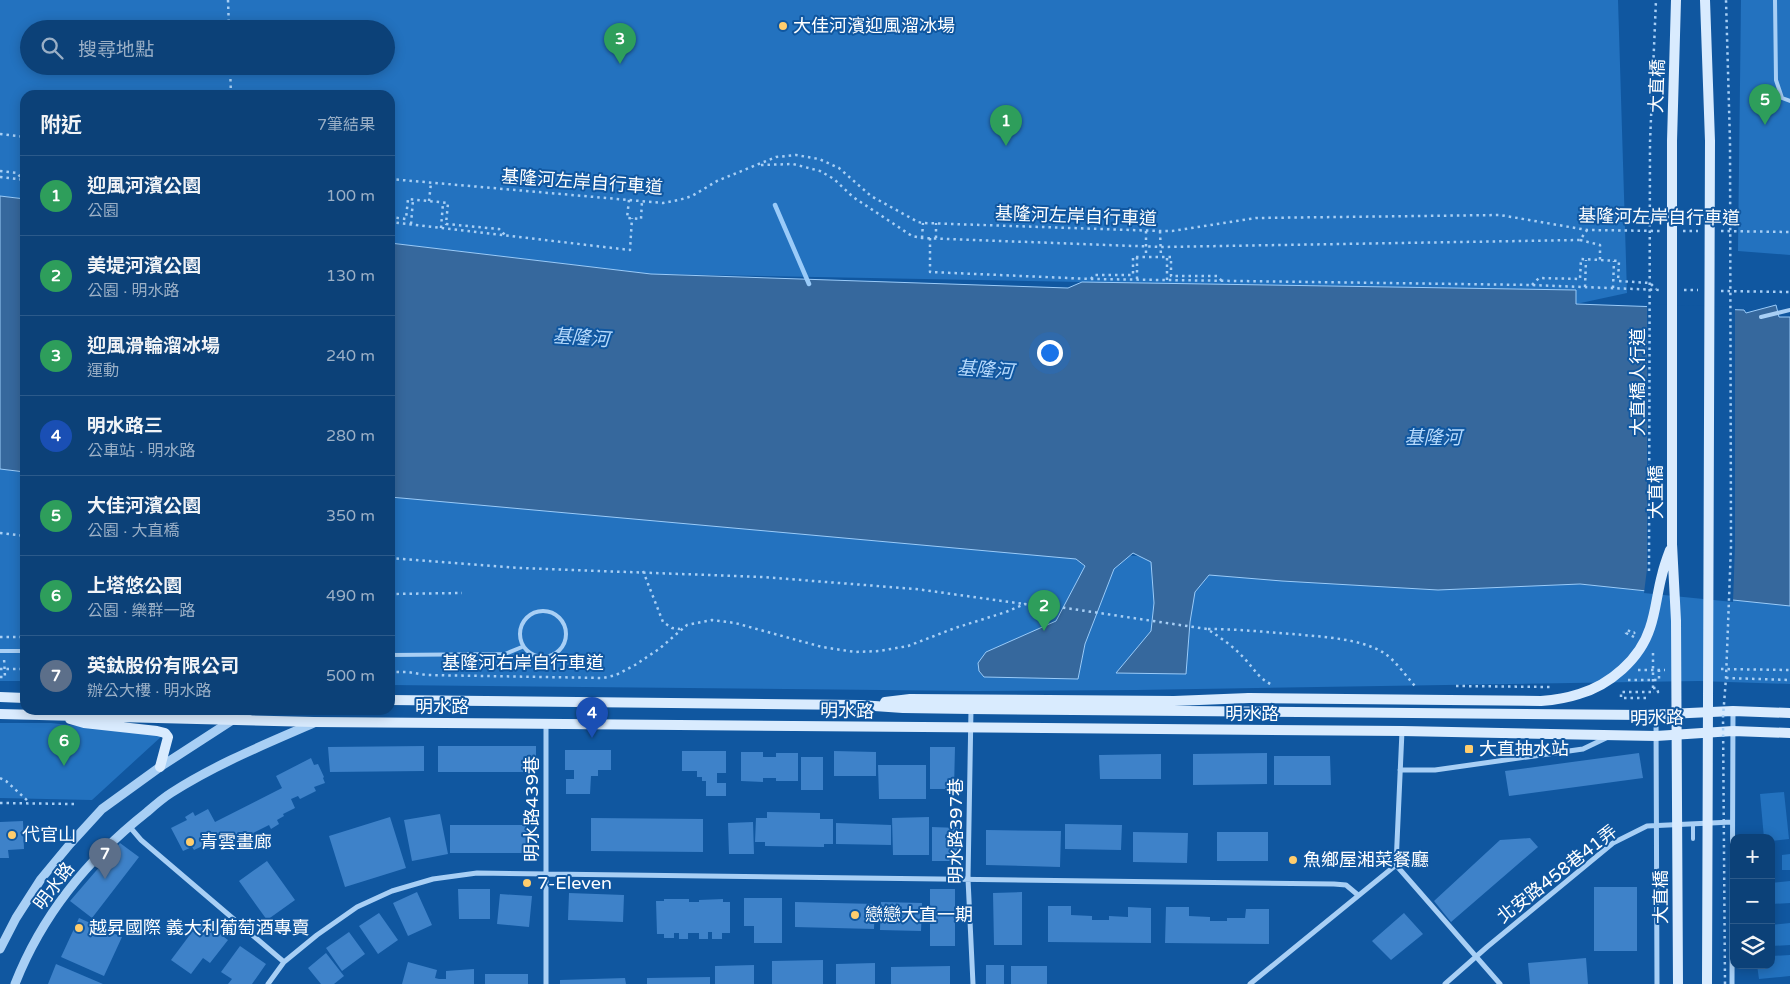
<!DOCTYPE html>
<html lang="zh-TW">
<meta charset="utf-8">
<style>
:root{--surface:#0c4178;--page:#1a4c80;--text:#f1f3f6;--muted:#9aafc6;--line:#2c5a8a;--accent:#ffcd6d}
body{margin:0;font-family:"Varela Round","Noto Sans TC",sans-serif;background:var(--page);color:var(--text)}
.controls{position:absolute;right:15px;bottom:15px;display:grid;overflow:hidden;border-radius:10px;box-shadow:0 2px 12px #0003}
.controls button{width:45px;height:45px;display:grid;place-items:center;padding:0;border:0;border-bottom:1px solid var(--line);background:var(--surface);color:var(--text);font:25px sans-serif}
.you{position:absolute;left:1049px;top:352px;width:18px;height:18px;margin:-12px;border:4px solid #fff;border-radius:50%;background:#1a73e8;box-shadow:0 0 0 8px #1a73e833}
.badge{display:grid;place-items:center;width:32px;height:32px;border-radius:50%;background:var(--accent);color:#fff;font-size:16px;font-weight:700}
.pin{position:absolute;translate:-50% -41px;filter:drop-shadow(0 1px 2px #0008)}
.pin::after{content:'';position:absolute;top:26px;width:18px;height:15px;background:inherit;clip-path:polygon(0 0,100% 0,50% 100%)}
.list{margin:0;padding:0;list-style:none}
h2{display:flex;justify-content:space-between;align-items:center;height:65px;margin:0;padding:0 20px;font-size:21px}
h2 small{font-size:16px;font-weight:400;color:var(--muted)}
.list li{display:grid;grid-template-columns:32px 1fr auto;gap:15px;align-items:center;box-sizing:border-box;height:80px;padding:0 20px;border-top:1px solid var(--line)}
.list b{display:block;font-size:19px;white-space:nowrap}
.list p{margin:0;font-size:16px;white-space:nowrap;color:var(--muted)}
.list em{font-size:16px;font-style:normal;color:var(--muted)}
.icon{flex:none;width:28px;height:28px;fill:none;stroke:currentColor;stroke-width:2;stroke-linecap:round;stroke-linejoin:round}
.map{position:relative;flex:none;width:1790px;height:984px;overflow:hidden}
.search{position:absolute;background:var(--surface);box-shadow:0 2px 12px #0003;left:20px;top:20px;width:375px;height:55px;display:flex;align-items:center;gap:12px;box-sizing:border-box;padding:0 18px;border-radius:28px;color:var(--muted);font-size:19px}
.panel{position:absolute;background:var(--surface);box-shadow:0 2px 12px #0003;left:20px;top:90px;width:375px;height:625px;border-radius:15px}
.map>svg:first-child{display:block}
.green{fill:#2372bf;fill-rule:evenodd}
.water{fill:#36689d;stroke:#9acbf9}
.pier{fill:#1057a0}
.lines{fill:none;stroke-linecap:round;stroke-linejoin:round}
.stream{stroke:#9acbf9;stroke-width:4.5}
.building{fill:#3e82c9}
.path{stroke:#a8cff5;stroke-width:2.5;stroke-dasharray:2.5 4;stroke-linecap:butt}
.service{stroke:#a8cff5;stroke-width:4}
.minor{stroke:#a8cff5;stroke-width:5}
.tertiary{stroke:#a8cff5;stroke-width:9}
.secondary{stroke:#d9ebfe;stroke-width:10}
.path-bridge{stroke:#a8cff5;stroke-width:2.5;stroke-dasharray:2.5 4;stroke-linecap:butt}
.secondary-bridge{stroke:#d9ebfe;stroke-width:10}
.poi-dot{fill:#ffcd6d;stroke:#1057a0;stroke-width:2}
.labels{text-anchor:middle;dominant-baseline:central;stroke-width:4;stroke-linejoin:round;paint-order:stroke}
.poi-label{font-size:18px;fill:#fff;stroke:#1057a0;text-anchor:start}
.street-label{font-size:18px;fill:#fff;stroke:#1057a0}
.water-label{font-size:19px;font-style:italic;fill:#b5d9fc;stroke:#1057a0}
</style>
<div class="map">
<svg width="1790" height="984" viewBox="0 0 1790 984">
<rect width="100%" height="100%" fill="#1057a0"/>
<!-- green -->
<path class="green" d="M0 0H1618L1627 293 1576 304 1082 282 651 274 390 243V95H25V199L0 196ZM29 29H386V66H29Z
M1741 0H1790V255L1738 251Z
M0 462 25 464V681H0Z
M390 494 1243 565 1790 596V684L1699 681 1137 690 975 691 390 685Z
M0 723H51L163 735 92 800 0 798Z
M1784 792 1789 839 1771 841V838H1764L1760 794Z
M1790 854V870H1782V855Z
M1790 881V903L1771 904V883Z
M1790 923V945L1771 946V925Z
M1790 955V976L1759 979 1757 965H1771V956Z"/>
<!-- water -->
<path class="water" d="M0 196 25 199V472L0 469Z
M390 243 651 274 1068 288 1082 282 1576 290V304L1744 310 1746 313 1776 305 1779 317H1790V606L1580 584 1438 590 1282 581 1209 575 1195 592 1190 622 1186 674 1116 673 1151 631 1154 603 1151 562 1133 553 1114 569 1085 644 1078 679 984 677 979 671 978 663 986 652 1056 621 1085 566 1076 559 390 497Z"/>
<!-- pier -->
<path class="pier" d="M1647 304 1735 307V546L1733 602 1644 593 1647 569Z"/>
<g class="lines">
<!-- stream -->
<path class="stream" d="M775 205 809 284"/>
</g>
<!-- building -->
<path class="building" d="M424 746V771L330 772 328 747Z
M438 746H536V772H438Z
M930 747H955L954 789H930Z
M565 750H611V770H598V776H591L590 794H566V779H574V770H565Z
M682 751H726V773H717V783H726V796H706V781H702V777H697V771H682Z
M834 751 876 752V776H834Z
M741 752H763V757H776V753H798V781H776V778H763V782L741 781Z
M1267 753V784L1193 785V754Z
M1639 753 1643 778 1509 796 1505 771Z
M1161 754V779H1100L1099 755Z
M1274 756H1330L1331 785H1274Z
M801 757H823V790H801Z
M311 758 314 765 318 764 324 777 323 778 325 783 314 787 316 791 300 799 298 796 291 799 295 808 283 814 284 816 277 820 279 824 271 829 269 825 253 833 254 835 244 840 242 837 234 841 232 838 222 844 217 835 209 839 211 842 194 850 192 847 183 851 171 828 187 820 185 817 193 812 195 816 208 809 215 822 282 788 276 776Z
M878 765H926V799H879Z
M767 812 820 813V819H833V844H824V847L765 846V842H755L756 818H767Z
M440 814 448 854 412 861 404 820Z
M390 817 406 868 345 887 329 836Z
M929 817V855H893L892 818Z
M591 818 703 819V852L591 851Z
M23 821 24 849 8 850 9 858H0V822Z
M753 822 754 854H729L728 823Z
M836 823 891 825V845L836 844Z
M1065 824 1122 825 1121 850 1065 849Z
M450 825H528V853H450Z
M932 827 958 828 957 861H932Z
M986 830 1061 831 1060 867 986 865Z
M1133 832 1188 833 1187 863 1133 862Z
M1217 832H1268V861H1217Z
M1530 838 1538 847 1451 922 1434 901 1500 840Z
M120 843 139 857 92 918 70 901Z
M267 861 295 900 267 920 239 881Z
M1594 887H1637V951H1594Z
M458 889H490V919H459Z
M930 889H955V946H930Z
M417 892 432 925 408 936 393 903Z
M1022 892V945H994L993 893Z
M569 893 624 895 623 922 568 920Z
M500 894 532 896 529 927 497 924Z
M744 898H782V943H754V926H744Z
M664 899H689V902H699V900L723 899V902H730V933H722V939H712V932H708V939H699V933H688V939H679V933H674V938H664V934H657L656 901H664Z
M795 902 875 904 874 929 795 927Z
M881 902 922 903 921 931 880 930Z
M1048 906H1071V915L1092 916V920H1109V916L1128 917V907L1151 908V943L1048 942Z
M1166 907H1189V916L1210 917V921H1227V918H1245L1246 909H1269V944L1165 943Z
M379 913 398 940 378 954 359 926Z
M1404 913 1423 934 1391 960 1372 941Z
M79 918 122 937 104 976 61 957Z
M201 920 228 940 210 963 203 958 191 974 171 960Z
M349 932 365 954 342 971 326 948Z
M240 946 266 964 252 984H228L232 979 221 972Z
M326 953 344 976 334 984H321L308 968Z
M1586 958 1588 984H1530L1528 963Z
M823 960V984H772V961Z
M408 962 437 970 435 978 439 979H446V971L474 969V984H402Z
M875 963V984H836V964Z
M56 964 103 984H48Z
M754 965V984H715V966Z
M986 965H1004V984H986Z
M950 966V984H891V967Z
M1011 966H1047V984H1011Z
M485 974H528V984H485Z
M710 977V984H647V978Z
M625 978 626 984H560V980Z"/>
<g class="lines">
<!-- path -->
<path class="path" d="M228 0 229 29
M230 66 231 95
M0 134 25 137
M761 165 793 164 820 171 834 179 853 197 912 236 922 238 1161 247 1580 240 1587 230
M0 171 17 173 23 180
M0 177 25 180
M390 179 663 203 679 200 692 196 717 181 776 157 796 155 819 159 839 168 871 196 918 222 923 223 1160 231H1172L1256 218 1500 215 1587 230 1660 231
M629 200 627 218 641 219 642 201
M429 201 431 183
M390 217 406 219 408 199 448 203 446 224 499 229 505 235
M390 222 630 250 632 218
M411 224 413 200
M441 228 443 203
M1146 231V257
M1160 231 1161 257
M1683 231H1698
M1721 231 1790 232
M922 238 923 223
M930 238V272L1091 279 1532 285 1661 290
M936 238V223
M1580 240 1600 245V260
M1091 279 1094 275H1133V257H1171V276H1217L1222 281
M1137 279V257
M1167 280V257
M1532 285 1539 278 1580 279 1581 259 1619 261 1618 281 1650 283 1656 289
M1585 287 1586 260
M1613 288 1614 261
M1684 290H1698
M1721 291 1790 292
M0 533 25 536
M390 558 519 568 762 577 916 589 1024 604
M643 571 663 622 672 628 680 629
M390 594 462 593
M1208 629C1237 629 1265 632 1293 634 1321 637 1360 638 1384 653 1396 661 1405 675 1415 686
M0 637H25
M0 669H25
M1721 669 1790 670
M1638 670H1665
M390 672H408L426 675 603 678 616 675 635 665 659 649 687 625 712 620 735 623 822 647 855 652 879 651 908 646 955 628 1006 612 1025 604 1059 607 1207 629C1220 637 1234 647 1245 659 1254 669 1260 680 1273 685
M0 677H5L4 658
M1726 678 1790 680
M1456 686 1551 687
M1653 688H1657L1658 692H1653
M0 778 6 781 29 802
M0 803 74 804"/>
<!-- service -->
<path class="service" d="M1775 0 1776 80 1782 98 1790 101
M1761 317 1790 310
M520 634a23 23 0 1 1 46 0a23 23 0 1 1-46 0Z
M0 651H25
M390 655 505 654 522 647
M1693 824V839"/>
<!-- minor -->
<path class="minor" d="M971 709 968 879 973 984
M1656 715 1657 984
M546 724V984
M1400 770H1435L1583 749 1606 738
M129 826 141 840 284 962
M1396 865 1500 984
M268 984 284 962 317 935 357 907 392 891 433 879 477 873 1334 884 1346 885 1358 895
M1250 984 1396 865 1402 731
M1445 984 1487 947 1613 843 1647 826 1732 822
M1732 984 1733 711"/>
<!-- tertiary -->
<path class="tertiary" d="M0 949 16 918 41 879 70 844 102 809 160 767 231 721 252 710
M15 984C42 915 90 857 147 812 155 805 163 798 171 793 216 764 266 744 314 723"/>
<!-- secondary -->
<path class="secondary" d="M0 697 25 698
M390 700 860 705 903 708 971 709 1646 715 1733 711 1790 713
M885 702 910 699 1174 701 1249 698
M0 714 314 722 1402 731 1656 736 1733 731 1790 733
M70 719 84 723 157 731 165 733 168 737 160 767"/>
<!-- path-bridge -->
<path class="path-bridge" d="M1649 571 1650 142 1656 0
M1634 637 1626 633 1627 630 1634 633 1635 632
M1628 680H1659V670
M1653 688V651
M1646 698H1621V692H1653
M1725 984 1723 717 1726 678 1731 546 1730 142 1726 0"/>
<!-- secondary-bridge -->
<path class="secondary-bridge" d="M1676 0 1672 141V544L1676 621 1678 984
M1705 0 1710 141 1707 984
M1249 698 1541 701C1554 700 1567 698 1579 694 1610 685 1640 659 1650 628 1656 611 1657 593 1662 575 1664 566 1667 558 1670 550"/>
</g>
<!-- markers -->
<g class="poi-dot">
<circle cx="783" cy="26" r="5"/>
<rect x="1464" y="744" width="10" height="10" rx="2.5"/>
<circle cx="12" cy="835" r="5"/>
<circle cx="190" cy="842" r="5"/>
<circle cx="1293" cy="860" r="5"/>
<circle cx="527" cy="883" r="5"/>
<circle cx="855" cy="915" r="5"/>
<circle cx="79" cy="928" r="5"/>
</g>
<g class="labels">
<!-- poi labels -->
<g class="poi-label">
<text x="793" y="26">大佳河濱迎風溜冰場</text>
<text x="1479" y="749">大直抽水站</text>
<text x="22" y="835">代官山</text>
<text x="200" y="842">青雲畫廊</text>
<text x="1303" y="860">魚鄉屋湘菜餐廳</text>
<text x="537" y="883">7-Eleven</text>
<text x="865" y="915">戀戀大直一期</text>
<text x="89" y="928">越昇國際 義大利葡萄酒專賣</text>
</g>
<!-- street labels -->
<g class="street-label">
<text transform="translate(1657 86) rotate(-88)">大直橋</text>
<text transform="translate(582 182) rotate(4)">基隆河左岸自行車道</text>
<text transform="translate(1076 216) rotate(2)">基隆河左岸自行車道</text>
<text transform="translate(1659 217) rotate(1)">基隆河左岸自行車道</text>
<text transform="translate(1638 382) rotate(-90)">大直橋人行道</text>
<text transform="translate(1656 492) rotate(-90)">大直橋</text>
<text x="523" y="663">基隆河右岸自行車道</text>
<text x="442" y="707">明水路</text>
<text transform="translate(847 711) rotate(1)">明水路</text>
<text x="1252" y="714">明水路</text>
<text transform="translate(1657 718) rotate(-1)">明水路</text>
<text transform="translate(532 809) rotate(-90)">明水路439巷</text>
<text transform="translate(956 831) rotate(-90)">明水路397巷</text>
<text transform="translate(1557 874) rotate(-38)">北安路458巷41弄</text>
<text transform="translate(54 886) rotate(-53)">明水路</text>
<text transform="translate(1661 897) rotate(-90)">大直橋</text>
</g>
<!-- water labels -->
<g class="water-label">
<text transform="translate(581 338) rotate(4)">基隆河</text>
<text transform="translate(985 370) rotate(4)">基隆河</text>
<text x="1433" y="438">基隆河</text>
</g>
</g>
</svg>
<div class="controls">
<button>+</button>
<button>−</button>
<button><svg class="icon" aria-label="layers" viewBox="0 0 24 24"><path d="M12 4l9 5-9 5-9-5zM3 14l9 5 9-5"/></svg></button>
</div>
<div class="you"></div>
<div class="pin badge" style="left:1006px;top:146px;background:#2e9e5b">1</div>
<div class="pin badge" style="left:1044px;top:631px;background:#2e9e5b">2</div>
<div class="pin badge" style="left:620px;top:64px;background:#2e9e5b">3</div>
<div class="pin badge" style="left:592px;top:738px;background:#1a4fb4">4</div>
<div class="pin badge" style="left:1765px;top:125px;background:#2e9e5b">5</div>
<div class="pin badge" style="left:64px;top:766px;background:#2e9e5b">6</div>
<div class="pin badge" style="left:105px;top:879px;background:#5c6f8a">7</div>
<div class="search"><svg class="icon" aria-label="search" viewBox="0 0 24 24"><circle cx="10" cy="10" r="6"/><path d="M15 15l6 6"/></svg>搜尋地點</div>
<section class="panel">
<h2>附近<small>7筆結果</small></h2>
<ul class="list">
<li><span class="badge" style="background:#2e9e5b">1</span><div><b>迎風河濱公園</b><p>公園</p></div><em>100 m</em></li>
<li><span class="badge" style="background:#2e9e5b">2</span><div><b>美堤河濱公園</b><p>公園 · 明水路</p></div><em>130 m</em></li>
<li><span class="badge" style="background:#2e9e5b">3</span><div><b>迎風滑輪溜冰場</b><p>運動</p></div><em>240 m</em></li>
<li><span class="badge" style="background:#1a4fb4">4</span><div><b>明水路三</b><p>公車站 · 明水路</p></div><em>280 m</em></li>
<li><span class="badge" style="background:#2e9e5b">5</span><div><b>大佳河濱公園</b><p>公園 · 大直橋</p></div><em>350 m</em></li>
<li><span class="badge" style="background:#2e9e5b">6</span><div><b>上塔悠公園</b><p>公園 · 樂群一路</p></div><em>490 m</em></li>
<li><span class="badge" style="background:#5c6f8a">7</span><div><b>英鈦股份有限公司</b><p>辦公大樓 · 明水路</p></div><em>500 m</em></li>
</ul>
</section>
</div>
